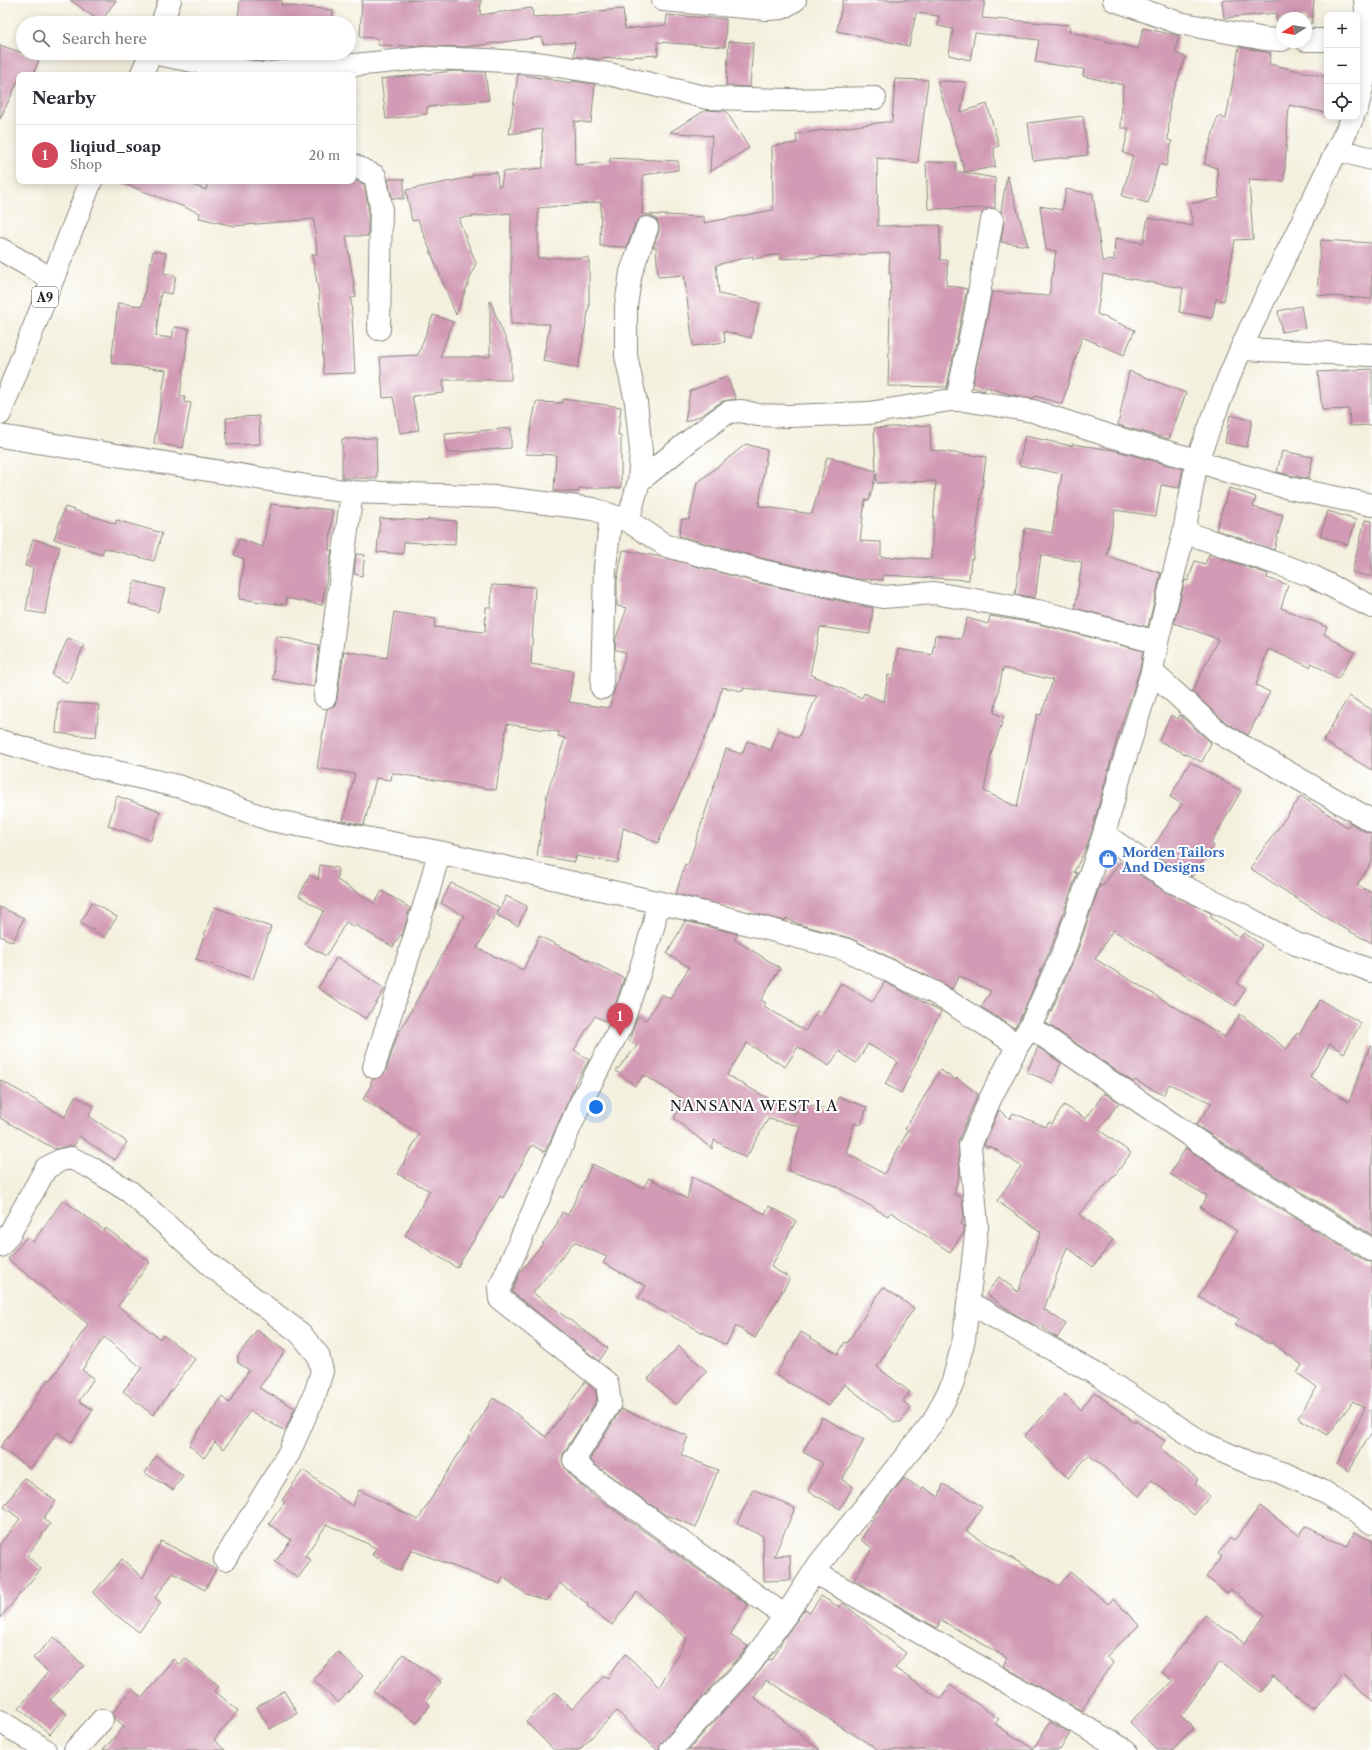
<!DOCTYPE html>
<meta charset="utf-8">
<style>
:root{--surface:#fff;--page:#f2f2f3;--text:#2b2b33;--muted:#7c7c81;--line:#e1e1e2;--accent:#d1495b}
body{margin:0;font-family:"Libre Caslon Text",serif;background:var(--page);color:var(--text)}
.controls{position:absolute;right:12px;top:12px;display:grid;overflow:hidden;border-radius:8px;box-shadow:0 2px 10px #0003}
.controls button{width:36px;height:36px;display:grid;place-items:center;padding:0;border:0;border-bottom:1px solid var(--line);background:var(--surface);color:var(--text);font:20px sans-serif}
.compass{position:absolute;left:1276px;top:12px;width:36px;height:36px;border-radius:50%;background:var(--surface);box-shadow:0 2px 10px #0003;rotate:259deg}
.you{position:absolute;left:596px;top:1107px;width:14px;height:14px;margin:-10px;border:3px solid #fff;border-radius:50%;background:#1a73e8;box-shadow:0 0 0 6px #1a73e833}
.badge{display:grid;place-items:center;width:26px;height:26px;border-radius:50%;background:var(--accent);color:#fff;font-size:13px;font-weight:700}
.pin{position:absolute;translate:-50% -33px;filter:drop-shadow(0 1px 2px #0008)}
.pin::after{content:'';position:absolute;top:21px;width:14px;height:12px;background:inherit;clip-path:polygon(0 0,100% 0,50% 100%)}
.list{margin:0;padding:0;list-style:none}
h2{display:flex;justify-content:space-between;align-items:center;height:52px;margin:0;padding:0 16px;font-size:17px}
h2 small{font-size:13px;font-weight:400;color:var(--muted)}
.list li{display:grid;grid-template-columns:26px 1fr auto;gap:12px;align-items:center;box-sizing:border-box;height:60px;padding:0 16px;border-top:1px solid var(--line)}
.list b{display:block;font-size:15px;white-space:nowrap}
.list p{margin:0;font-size:13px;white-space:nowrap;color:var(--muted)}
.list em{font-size:13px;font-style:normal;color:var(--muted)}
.icon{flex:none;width:22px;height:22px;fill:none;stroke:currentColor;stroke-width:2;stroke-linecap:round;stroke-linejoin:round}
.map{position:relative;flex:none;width:1372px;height:1750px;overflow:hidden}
.search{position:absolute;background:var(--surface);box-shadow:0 2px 10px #0003;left:16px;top:16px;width:340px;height:44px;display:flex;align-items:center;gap:10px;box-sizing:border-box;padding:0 14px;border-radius:22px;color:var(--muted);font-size:15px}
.panel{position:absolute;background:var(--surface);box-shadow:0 2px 10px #0003;left:16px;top:72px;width:340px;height:112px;border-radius:8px}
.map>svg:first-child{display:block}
.building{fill:#d29ab4;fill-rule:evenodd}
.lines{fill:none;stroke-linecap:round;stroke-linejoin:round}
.minor-casing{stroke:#88867d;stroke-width:24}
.major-casing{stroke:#88867d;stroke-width:24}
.minor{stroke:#fff;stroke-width:22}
.major{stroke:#fff;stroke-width:22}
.labels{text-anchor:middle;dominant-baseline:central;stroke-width:4;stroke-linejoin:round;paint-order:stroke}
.shield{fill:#fff;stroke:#606060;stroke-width:1}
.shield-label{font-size:12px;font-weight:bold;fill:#1c1c1c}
.shop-label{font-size:13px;font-weight:bold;fill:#366cbe;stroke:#fff;text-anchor:start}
.quarter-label{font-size:15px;letter-spacing:1px;fill:#1c1c1c;stroke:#fff}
</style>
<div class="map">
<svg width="1372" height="1750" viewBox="0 0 1372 1750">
<rect width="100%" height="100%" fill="#fff"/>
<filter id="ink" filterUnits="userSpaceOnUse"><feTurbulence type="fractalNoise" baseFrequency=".025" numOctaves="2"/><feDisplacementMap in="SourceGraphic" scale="8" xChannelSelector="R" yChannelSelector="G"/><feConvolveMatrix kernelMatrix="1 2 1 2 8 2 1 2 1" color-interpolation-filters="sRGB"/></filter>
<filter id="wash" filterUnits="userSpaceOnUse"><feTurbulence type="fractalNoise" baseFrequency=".012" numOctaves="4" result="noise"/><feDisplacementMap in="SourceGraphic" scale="16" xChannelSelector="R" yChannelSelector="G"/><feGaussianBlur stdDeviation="0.9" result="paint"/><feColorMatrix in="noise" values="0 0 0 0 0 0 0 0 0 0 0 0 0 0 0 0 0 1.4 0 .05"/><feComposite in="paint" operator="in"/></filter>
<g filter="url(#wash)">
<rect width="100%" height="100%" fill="#f4f0de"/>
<g id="blocks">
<!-- building -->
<path class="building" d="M70 0H116L101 22Z
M240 0H282L281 5 333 10 332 23H222L223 17 238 18Z
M362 0H481L480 15 532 8 533 17 576 14V13L623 9 625 29 666 25 667 15 726 19 725 47 657 42 658 55 597 59 574 56 575 42 543 44 542 37 465 47 378 45V38L360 37Z
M843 0H985L982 18 1070 25 1069 32 1138 49 1143 28 1179 36 1175 53 1186 57 1170 100 1168 140 1172 141 1166 166 1159 164 1148 203 1122 196 1133 156 1123 153 1129 128H1121L1123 85 1083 76 1084 69 1035 62 1039 40 975 33 970 60 949 55 953 29 938 26 939 16 916 13 909 46 837 31Z
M1222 0H1314L1312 23H1306V18H1282V21H1276L1277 13 1224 18Z
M729 41 753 43 750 87 726 86Z
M0 45 39 59 33 75H19V79L0 119Z
M1239 47 1271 53 1269 64 1327 77V113L1289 105 1284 181 1249 179 1253 239 1235 240 1224 301 1216 299 1212 318 1179 312 1183 288 1103 274 1097 314 1135 330 1124 355 1082 337 1062 404 1035 396 1034 398 1012 395 986 387 984 391 972 387 992 292 1049 296 1056 251 1046 250 1040 206 1062 210 1066 189 1093 194 1102 261 1114 260 1115 238 1143 243 1148 218 1193 226 1189 204 1219 198 1217 168 1204 164 1218 116 1226 119Z
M220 53H294V58L262 61Z
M454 71 485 72 489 100 427 107V114L386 119 381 79Z
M518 74 571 83 572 81 595 84 591 123 574 121 575 165 610 162V158L678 161V170L643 175 642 214 704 217V223L773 210 772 146 797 143 796 134 885 122H892L895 79 928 80 918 163 877 158 878 226 940 225V260H948L946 285 967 289 947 387 888 386 891 274H889L890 253 780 259V254L753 259V256L716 265 719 294 760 303 751 338 724 331 725 342 693 346 684 275 658 277 656 247H653L659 232V226L657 220 652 216H645L639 219 635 224 627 247 600 246 601 202 538 208V258H589V307L578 368 543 361 550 324H511V213L458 218 476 263 456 315 418 220 412 221 406 190 472 177V175L497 172 498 186H501L503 172 543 168 542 129 509 134Z
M937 81 966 82 961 112 987 104 999 146 994 148 995 167 965 172Z
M706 110 726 111 749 148 710 172 712 136 670 132Z
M1083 116 1088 155 1033 161 1028 123Z
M926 162H956V171L995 178V208L928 209Z
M1007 175 1028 246 1001 242 1004 222V216L1001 211Z
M388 179H404V199L392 198Z
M353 180 364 184 368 207V236H346L356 297 351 298 355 373 324 374 319 294 312 254H317L314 219 234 226 199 218 200 213 122 183V181H183L206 190 208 181H353Z
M1321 240 1372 243V299L1317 295Z
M153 251 166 253 164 273 176 276 172 294 161 292 156 336 172 338 174 327 189 329 180 396H185L184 402 191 403 183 448 154 443 166 370 111 363 118 303 142 306Z
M490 301 511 352V380H443L444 393 412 396 419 430 400 433 393 397 383 398 380 357 418 355 433 315 453 322 440 357H490Z
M1301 306 1305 328 1282 332 1278 311Z
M1372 369V425L1350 426 1349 409 1322 410 1318 372Z
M1129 371 1186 393 1169 439 1118 425Z
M727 377 736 399 723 401 702 415 685 422 690 391Z
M563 399 621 407 618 435H621V488H579V492L554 491 556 455 526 454 536 402 562 403Z
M1230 415 1252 420 1247 447 1225 443Z
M259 416 260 444 227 445 226 418Z
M930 425 931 450 986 457 973 559H971L969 580 883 575V580L858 579 765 559 679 536 682 519 689 520 697 483 746 444 767 450 759 506 812 514 827 457 876 471 874 428ZM876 474 877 483 936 481 931 559 881 557V542L860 541 865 500 869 501Z
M511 428V448L447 453 445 434Z
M1025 436 1072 446V444L1113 450 1183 469 1179 488 1161 485 1156 516 1115 510 1107 556 1161 573 1148 627 1075 608 1082 562 1041 555 1035 598 1015 594 1025 528 1052 533 1062 474 1019 465Z
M376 438 377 478H342V439Z
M1282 451 1313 457 1308 479 1277 472Z
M1229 488 1256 497 1253 507 1283 515 1274 550 1216 530Z
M271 504 333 510 329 550H332L322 605 286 598V605L239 599 244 559 234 555 239 539 263 547Z
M65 507 116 524V520L162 533 154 561 104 548 102 555 54 539Z
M1328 511 1356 520 1348 545 1320 536Z
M380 518 427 521 428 519 456 521 455 545 404 542 403 554 377 552Z
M1365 520 1372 521V577L1352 572Z
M33 539 60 547 50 583 45 614 26 611 33 568 25 566Z
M623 550 662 557 759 583 873 608 870 634 820 627 810 674 862 698 864 693 884 702 888 675 894 676 898 649 932 655 935 635 961 639 967 618 988 624 990 616 1035 623 1143 651 1140 669 1117 738 1092 830 1087 846 1074 872 1077 873 1053 943 1019 1021 1014 1028 981 1007 991 991 959 976 952 989 940 982 850 938 798 924 786 918 785 921 676 894 685 864 688 865 726 749 742 754 747 741 771 750 779 730 798 738 817 696 744 688 743 691 722 687 714 717 658 843 623 828 618 863 576 856 575 862 537 856 547 794 565 738 558 736 559 732 507 724 496 790 392 773 391 780 376 778 364 825 343 821 355 774 317 768 327 709 335 705 337 699 344 651 387 658 394 612 436 619 434 627 485 632 486 607H491L492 585 535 587 531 664 573 671 569 702 609 708 626 653 615 649 616 638 627 608 617 606V580ZM1003 668 1053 680 1041 715 1037 714 1017 807 984 791 991 754 1004 717 994 713Z
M356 554 365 555 362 576 354 574Z
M1209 554 1268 574 1267 578 1288 585 1281 608 1327 627 1324 634 1354 652 1338 679 1312 663 1310 667 1268 649 1256 685 1270 692 1248 735 1225 722 1192 692 1218 639 1174 623 1185 580 1188 581 1195 561 1205 564Z
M135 581 165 589 158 612 128 603Z
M276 636 319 645 314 687 273 679Z
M68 638 84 645 68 683 52 675Z
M1349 696 1372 710V770L1323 741Z
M58 702 99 705 96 737 56 733Z
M1171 715 1178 719 1180 715 1211 743 1202 762 1159 741Z
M1190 762 1241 791 1211 843 1214 845 1192 877 1175 869 1150 851 1182 804 1170 797Z
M117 796 160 811 151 840 108 826Z
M1301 796 1347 827 1350 823 1366 832 1372 833V862L1357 885 1372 893V943L1336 924 1250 868Z
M1120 862 1164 891 1209 912 1212 915 1210 917 1240 938 1244 933 1262 945 1237 983 1246 989 1235 1006 1113 930 1095 959 1225 1037 1240 1014 1287 1049 1297 1033 1299 1035 1320 1000 1361 1023 1344 1053 1330 1044 1310 1077 1349 1102 1370 1046H1372V1235L1240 1154 1196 1125 1212 1103 1169 1084 1163 1095 1135 1080 1133 1082 1046 1023 1077 952 1100 885 1103 886Z
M320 865 338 868 337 880 375 903 382 891 410 908 402 936 400 935 393 947 355 925 354 927 346 922 326 956 305 944 324 911 299 896 310 875 318 880Z
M451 883 499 907 477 948 523 970 539 936 624 978 609 1023 595 1016 574 1050 589 1060 574 1085 575 1086 545 1152 532 1145 503 1198 500 1196 457 1268 405 1235 430 1191 398 1174 419 1134 363 1099 372 1084 370 1083 373 1079 382 1076 386 1071 397 1036 464 916 441 903Z
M506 896 527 906 518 926 497 915Z
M92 902 117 917 104 937 80 923Z
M0 907 24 918 13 942 0 936Z
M214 907 271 927 253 979 196 959Z
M685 921 738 934 734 939 780 968 761 1000 766 1003 764 1006 805 1031 818 1010 823 1013 841 983 872 1002 885 982 941 1012 925 1041 926 1042 901 1093 885 1084 898 1062 868 1044 856 1063 839 1051 829 1066 798 1047 785 1067 747 1043 727 1075 795 1114 798 1102 835 1111 839 1097 867 1107 861 1125 854 1123 846 1153 884 1174 908 1131 905 1129 940 1070 956 1080 957 1078 978 1094 958 1141 960 1172 954 1194 962 1198 964 1218 961 1224 964 1226V1232L950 1252 891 1212 888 1216 832 1184 788 1171 800 1126 768 1119 746 1158 714 1140 712 1149 674 1118 684 1100 644 1075 635 1086 616 1071 637 1046 629 1041 633 1034H631L638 1016 646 1020 662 994 670 999 689 967 667 954Z
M337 957 385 989 366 1019 318 988Z
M1038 1047 1061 1063 1053 1083 1027 1072Z
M0 1080 65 1117 75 1096 94 1106 89 1116 127 1142 115 1160 79 1136 74 1146H69L55 1149 0 1118Z
M1104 1093 1119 1102 1099 1130 1131 1153 1115 1175 1079 1214 1113 1240 1093 1267 1067 1247 1044 1309 1066 1324 1057 1338 1039 1325 1038 1327 1010 1311 986 1294 999 1277 1018 1292 1041 1232 997 1201 1021 1166 990 1146 989 1148 984 1145 999 1110 1010 1119 1013 1113 1046 1127 1049 1122 1052 1124 1064 1105 1086 1119Z
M1186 1148 1226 1176 1365 1261 1372 1262V1432L1348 1471 1337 1464 1365 1408 1353 1401 1328 1435 1298 1418 1317 1387 1297 1373 1302 1365 1271 1342 1270 1344 1235 1325 1239 1319 1199 1297 1237 1231 1200 1207 1207 1196 1170 1174Z
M592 1164 643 1188 649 1178 687 1199 692 1177 765 1214 769 1206 796 1221 771 1267 790 1278 755 1338 736 1326 726 1345 638 1298 646 1286 603 1263 607 1257 574 1242 533 1293 608 1348 599 1361 512 1292 520 1272 555 1228 562 1212 568 1215Z
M63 1200 104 1230 106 1228 150 1262 118 1306 160 1339 163 1335 195 1359 153 1415 123 1391 142 1368 104 1337 82 1370 94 1378 79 1401 93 1410 71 1442 58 1432 30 1469 0 1447 28 1410 48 1379 51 1380 88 1324 8 1259 27 1237 33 1242Z
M883 1287 914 1308 877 1367 910 1392 903 1401 911 1408 901 1422H894L844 1384 829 1406 776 1375 801 1332 838 1354 845 1342 847 1343Z
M257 1330 285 1351 259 1388 295 1408 285 1431 250 1411 224 1449 215 1442 204 1458 189 1445 222 1397 229 1403 249 1370 238 1363V1356Z
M679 1346 707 1371 676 1405 648 1379Z
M585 1382 595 1390 597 1400 563 1454 562 1459 565 1468 578 1483 590 1492V1493L748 1605 730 1635 748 1646 741 1655 662 1742 659 1750H657L617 1711 579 1750H554L526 1722 555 1692 572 1709 604 1676 608 1678 618 1663 626 1654 659 1687 687 1639 637 1592 612 1625 587 1606 588 1604 559 1583 547 1601 526 1594 503 1577 500 1584 411 1550 400 1571 372 1555 376 1548 327 1524 305 1556 311 1560 298 1578 275 1562 291 1540 269 1524 285 1502 282 1500 303 1470 352 1506 359 1490 418 1520 493 1398 506 1406 546 1437Z
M1094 1392 1135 1423 1136 1421 1165 1441 1160 1448 1198 1479 1195 1484 1210 1496 1194 1515 1152 1480 1139 1496 1089 1455 1068 1478 1024 1436 1064 1394 1081 1410Z
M621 1409 688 1436 681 1455 718 1470 696 1527 664 1514 595 1465 590 1459Z
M822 1417 864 1440 842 1480 853 1486 840 1509 808 1491 823 1463 803 1452Z
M156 1456 183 1475 173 1490 145 1473Z
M24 1478 56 1501 43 1519 50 1524 27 1556 41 1569 0 1618V1544L20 1519 4 1507Z
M904 1478 921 1489 923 1487 939 1497 943 1484 966 1496 982 1507 966 1531 1059 1586 1070 1572 1108 1604 1113 1599 1139 1625 1106 1657 1113 1663 1095 1687 1082 1711 1003 1666 1007 1658 941 1620 937 1628 854 1580 872 1548 861 1540 878 1511Z
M753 1489 795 1508 774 1556 790 1555 791 1580 764 1581 763 1536 737 1524Z
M1260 1506 1300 1536 1305 1526 1347 1547 1354 1532 1372 1541V1701L1343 1675 1315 1710 1273 1676 1261 1692 1220 1662 1181 1716 1194 1729 1172 1750H1157L1130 1722 1173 1681 1161 1672 1182 1644 1183 1645 1205 1615 1244 1643 1265 1615 1230 1589 1227 1593 1206 1577 1222 1556 1218 1554 1230 1538 1234 1541Z
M161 1541 216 1569 205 1590 173 1573 155 1598 161 1603 139 1632 112 1612 93 1593 122 1559 143 1578Z
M821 1596 839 1607 842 1603 906 1653 895 1668 940 1699 950 1685 999 1719 995 1724 1033 1749 1050 1722 1070 1733 1060 1750H879L766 1680 754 1697 820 1750H688L760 1671 769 1659 772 1660 784 1638 805 1609 810 1612Z
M54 1637 84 1666 50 1700 67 1714 50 1734 19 1708 48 1672 33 1658Z
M338 1652 363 1676 338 1703 313 1679Z
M403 1654 441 1682 426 1702 430 1705 417 1723 374 1692Z
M185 1658 219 1686 215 1691 238 1711 214 1740 225 1750H103L124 1726 114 1718 112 1713 132 1689 142 1698 173 1659 180 1665Z
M284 1691 297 1713 270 1729 257 1707Z"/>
</g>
</g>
<g filter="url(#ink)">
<use href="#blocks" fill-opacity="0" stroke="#88867d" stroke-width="1"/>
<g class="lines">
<!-- minor casing -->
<g class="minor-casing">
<path id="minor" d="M663 0 767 9 782 8 795 0
M1114 0 1179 23 1265 39 1282 40
M1306 40H1327
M151 53 261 74 425 58 487 60 538 63 609 74 708 98 790 100 875 98
M1357 108 1368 64 1369 44 1365 0
M1338 150 1372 159
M353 165 375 176 381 206 379 329
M0 249 52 279
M1242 349 1372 355
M957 399 976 310 992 220
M0 436 313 487 352 492 497 497 593 509 628 521 667 546 762 571 883 597 934 593 1038 611 1157 642
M639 481 693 438 721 417 729 412 741 411 758 415 789 416 869 413 957 399 1033 411 1110 436 1197 460 1226 471 1289 488 1372 505
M628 521 639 481 641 451 636 402 626 356V306L631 272 647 228
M1184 532 1310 575 1372 607
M1152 672 1218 732 1372 821
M602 688 605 567 611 515
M325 697 352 492
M0 741 61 759 181 787 271 820 439 852 726 918 847 950 935 993 1018 1045
M1104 834 1169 880 1237 912 1296 944 1330 955 1372 971
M657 902 654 924 640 971 621 1026 580 1104 499 1289 500 1299 607 1383 610 1403 574 1460 587 1474 785 1616
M1030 1027 1233 1165 1372 1250
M374 1067 429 890 439 852
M0 1246 10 1233 46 1168 61 1160 71 1158 90 1167 130 1192 214 1268 300 1333 318 1355 322 1371 316 1391 289 1453 225 1559
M968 1302 1101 1377 1203 1443 1249 1463 1283 1473 1324 1492 1372 1523
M814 1572 1125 1750
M0 1721 45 1750
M75 1750 102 1720
M671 1750 751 1663 794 1603 819 1564 933 1422 952 1385 964 1339 977 1226 970 1146 991 1097 1018 1045 1030 1027 1065 948 1104 834 1122 768 1152 672 1157 642 1184 532 1197 460 1229 377 1248 333 1353 117"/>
</g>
<!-- major casing -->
<g class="major-casing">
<path id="major" d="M162 23 170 0
M141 75 151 53
M0 414 91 181"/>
</g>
<!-- minor -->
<use href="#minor" class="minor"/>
<!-- major -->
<use href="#major" class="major"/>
</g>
</g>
<!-- icons -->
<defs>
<g id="shop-disc" transform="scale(1)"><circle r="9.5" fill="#3f7fe0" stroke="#fff"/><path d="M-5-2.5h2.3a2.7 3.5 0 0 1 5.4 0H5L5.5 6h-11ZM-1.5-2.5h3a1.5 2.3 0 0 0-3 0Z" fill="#fff"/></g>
</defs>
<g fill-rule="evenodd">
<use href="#shop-disc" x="1108" y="859"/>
</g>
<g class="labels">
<!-- shield labels -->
<rect class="shield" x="32" y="287" width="26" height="20" rx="3"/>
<g class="shield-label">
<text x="45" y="297">A9</text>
</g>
<!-- shop labels -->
<g class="shop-label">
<text x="1122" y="852">Morden Tailors<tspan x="1122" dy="15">And Designs</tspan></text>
</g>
<!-- quarter labels -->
<g class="quarter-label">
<text x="754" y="1105">NANSANA WEST I A</text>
</g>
</g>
</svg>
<div class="controls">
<button>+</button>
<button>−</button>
<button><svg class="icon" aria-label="locate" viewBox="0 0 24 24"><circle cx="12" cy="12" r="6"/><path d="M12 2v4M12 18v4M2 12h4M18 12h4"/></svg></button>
</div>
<svg class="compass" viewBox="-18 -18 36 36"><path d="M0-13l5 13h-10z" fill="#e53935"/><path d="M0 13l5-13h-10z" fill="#7c7c81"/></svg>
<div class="you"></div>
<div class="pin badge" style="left:620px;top:1036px">1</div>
<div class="search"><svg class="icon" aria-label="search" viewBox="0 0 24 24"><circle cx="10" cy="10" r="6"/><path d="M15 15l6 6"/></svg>Search here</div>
<section class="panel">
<h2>Nearby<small></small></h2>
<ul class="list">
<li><span class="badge">1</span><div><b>liqiud_soap</b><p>Shop</p></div><em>20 m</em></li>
</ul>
</section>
</div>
